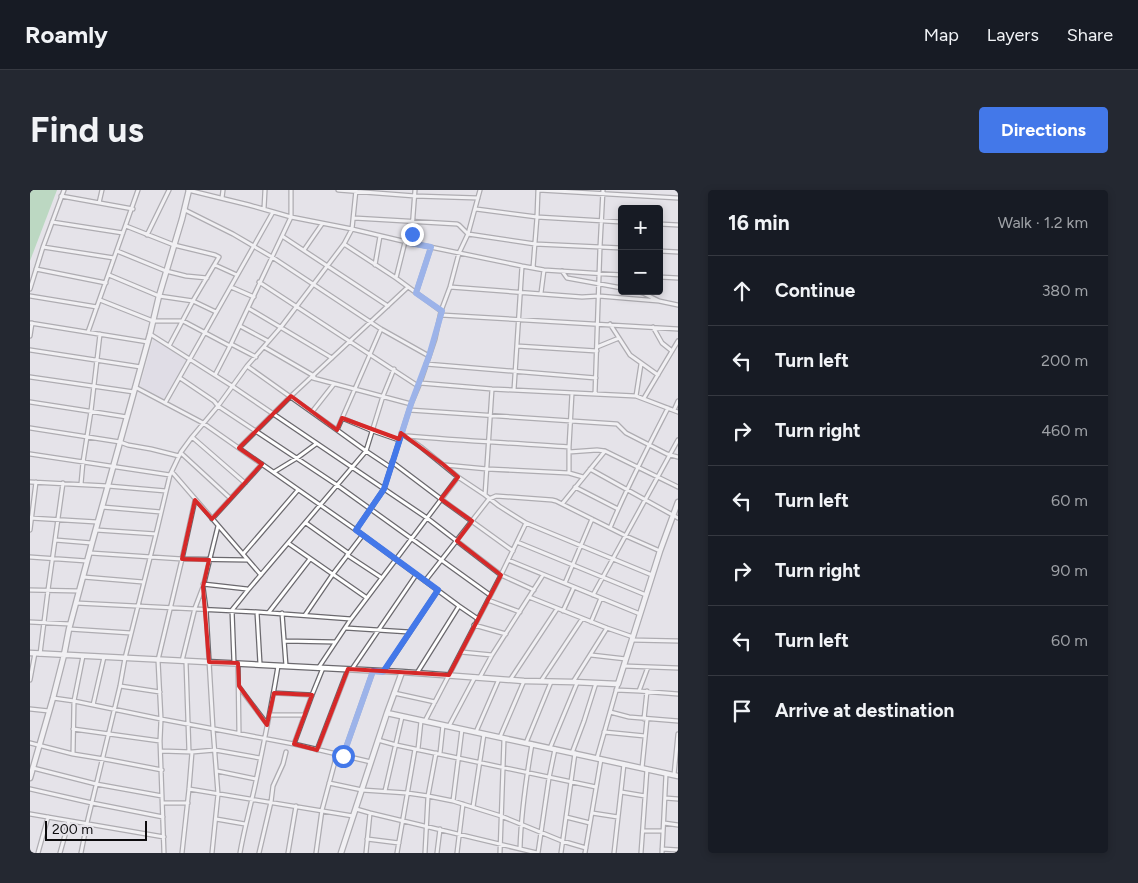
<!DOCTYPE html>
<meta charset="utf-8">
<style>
:root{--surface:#171b24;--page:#242831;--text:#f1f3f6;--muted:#9ea1a6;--line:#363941;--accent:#4378e9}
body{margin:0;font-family:Figtree,sans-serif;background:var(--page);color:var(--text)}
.controls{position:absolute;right:15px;top:15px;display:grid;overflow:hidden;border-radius:5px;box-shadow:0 2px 8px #0003}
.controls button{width:45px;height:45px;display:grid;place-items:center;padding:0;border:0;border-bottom:1px solid var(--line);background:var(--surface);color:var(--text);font:25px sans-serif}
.scale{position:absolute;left:15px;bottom:12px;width:102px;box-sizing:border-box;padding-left:5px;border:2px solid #0d0c0e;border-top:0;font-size:14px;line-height:18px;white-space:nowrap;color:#0d0c0e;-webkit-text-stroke:4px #e5e3e9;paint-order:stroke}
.stop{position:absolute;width:15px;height:15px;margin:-11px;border:4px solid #4378e9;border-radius:50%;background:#fff}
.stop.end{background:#4378e9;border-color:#fff;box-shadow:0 1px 5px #0008}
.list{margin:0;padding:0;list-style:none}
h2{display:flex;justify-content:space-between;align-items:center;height:65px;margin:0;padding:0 20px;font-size:21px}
h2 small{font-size:16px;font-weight:400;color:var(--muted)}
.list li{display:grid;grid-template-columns:32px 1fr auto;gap:15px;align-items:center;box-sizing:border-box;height:70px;padding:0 20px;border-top:1px solid var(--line)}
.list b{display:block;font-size:19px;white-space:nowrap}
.list em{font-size:16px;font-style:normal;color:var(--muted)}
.icon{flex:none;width:28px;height:28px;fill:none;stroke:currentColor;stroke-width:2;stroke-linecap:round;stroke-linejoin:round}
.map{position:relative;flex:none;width:648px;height:663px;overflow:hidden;border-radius:5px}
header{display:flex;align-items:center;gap:30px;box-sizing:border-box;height:70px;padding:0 25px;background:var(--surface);border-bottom:1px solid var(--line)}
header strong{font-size:24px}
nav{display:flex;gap:28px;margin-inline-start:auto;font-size:18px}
.intro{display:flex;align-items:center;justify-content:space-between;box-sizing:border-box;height:120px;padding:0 30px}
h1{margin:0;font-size:35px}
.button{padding:12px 22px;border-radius:5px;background:var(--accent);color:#fff;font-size:18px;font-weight:700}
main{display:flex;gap:30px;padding:0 30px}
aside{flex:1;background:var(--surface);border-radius:5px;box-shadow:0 2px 8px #0003}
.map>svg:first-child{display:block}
.built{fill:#d9d5e2}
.green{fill:#89ca93}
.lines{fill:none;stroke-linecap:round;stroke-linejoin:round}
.street-casing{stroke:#6b696e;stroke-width:5.5}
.secondary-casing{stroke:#6b696e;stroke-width:7}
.street{stroke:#fff;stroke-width:3}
.secondary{stroke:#fff;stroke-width:4.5}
.route{stroke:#4378e9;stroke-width:6}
.marked{fill:none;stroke:#d62828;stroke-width:4;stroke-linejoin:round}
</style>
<header>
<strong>Roamly</strong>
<nav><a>Map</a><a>Layers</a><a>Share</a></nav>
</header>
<div class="intro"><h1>Find us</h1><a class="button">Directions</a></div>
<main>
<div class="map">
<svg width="648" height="663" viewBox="0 0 648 663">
<rect width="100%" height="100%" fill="#e5e3e9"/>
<!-- built -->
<path class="built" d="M123 149 156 170 133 211 110 196Z"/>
<!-- green -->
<path class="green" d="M0 0H27L0 71Z"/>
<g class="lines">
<!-- street casing -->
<g class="street-casing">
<path id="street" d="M158 0 219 15 261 27 322 39 381 53 492 76 514 80 592 85
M308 0 385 6 448 8
M509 0 648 8
M31 6 103 19
M192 8 193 0
M69 13 72 0
M234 19 235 0
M446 19 507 27 592 32
M155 20 203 44 242 67 351 139 399 166
M324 28 427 34 429 35 438 44 505 54 592 58
M22 32 93 43
M629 34 648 35
M96 36 144 55 185 65 189 67 164 109 139 156
M117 45 139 0
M252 46 358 116
M381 53 385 0
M314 54 366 88 411 121
M13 57 84 68
M274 60 292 34
M87 61 136 81 156 86 177 88
M629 61 648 62
M185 75 207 85
M345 75 350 46
M503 78 507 27 508 0
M6 79 76 93
M532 81 537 88 592 98
M79 85 129 106 163 111 186 122
M629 87 648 88
M366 88 375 52
M229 92 388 196
M201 97 224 107
M420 97 552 107 569 106 629 111
M0 99 13 57 34 0
M606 101 613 103 629 111 648 115
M386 103 401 57
M511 103 514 80
M0 106 67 117
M70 110 123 131H153L200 156
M218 118 302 168
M411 125 648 139
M0 133 118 152
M580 134 600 165 628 185
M210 136 238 151
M623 137 632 153 642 161
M58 142 108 0
M120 144 202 196 397 328 471 385 504 400
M0 146 2 133
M201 154 226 167
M487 156 567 161
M234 157 284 186
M567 157 589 148
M0 160 111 177
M396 174 566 188
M217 176 307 240 336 261 360 277
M185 185 200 156 261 27V0
M0 187 104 202
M150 188 184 211 188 216 307 295 460 405
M283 188 381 214
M390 193 462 199 606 206 648 222
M105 197 173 233 326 340 429 416 448 429
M484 200 492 76
M542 203 539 257V283L553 287
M565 204 570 57 573 0
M606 206 611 174
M614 208 648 151
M0 212 97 227
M135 213 243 22
M379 220 587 234 596 243 637 264 648 267
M644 220 648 211
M282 222 304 194
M312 228 343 241 369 250
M0 238 90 252 98 255 121 259 149 266
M307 240 351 139
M371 243 391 257 428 287 455 305 469 316 496 333 622 385
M378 246C432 251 486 253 539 257
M162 247 215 293
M209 258 261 206 378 97
M539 262 567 260 575 261 648 297
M151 263 200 308
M0 264 140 285
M362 272 411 309 483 361
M415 275 457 279 539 283
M560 279 648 328
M142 282 231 385
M244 282 267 268 286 254
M0 292 78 296 136 301
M51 294 53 272 61 221 70 144
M545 297 588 319
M455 305 462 199
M532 314 596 346 630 361
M72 317 131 322
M0 328 67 332
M182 329 232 274
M276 333 318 363
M580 338C597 297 618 257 638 218
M0 340 6 292
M66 340 126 344
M326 340 354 299 381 214 390 193 405 149 411 121 420 97 429 63 438 44 450 0
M25 350 62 353
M487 352 616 405
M258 353 337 408
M60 363 152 369 217 370
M213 364 268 300
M317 365 352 388
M0 367 57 371
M478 370 610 424
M53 387 113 392
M395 391 459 309 466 306 522 310 526 311 532 314 575 261
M535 393 562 329
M173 394 217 399
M173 397 176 419 183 539 188 604 182 663
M0 400 49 401
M563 405 648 250
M499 407 577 438 603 447
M458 410 490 422
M46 413 227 422 321 429
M533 421 544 397
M227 422 230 474
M239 422 280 369
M252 423 256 476
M275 425 303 384 332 346
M0 432 40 434
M561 432 571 408
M444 435 476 444
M316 438 379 442
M39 439 101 443
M602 450 648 451
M255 451 305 452
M431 462 462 465
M10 464 18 400 33 293
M561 465 596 469
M152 471 165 418 173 397 188 336
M156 472 159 562
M204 473 202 420 218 400 336 261 353 206 364 179
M208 474 209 544
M594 476 648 478
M289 477 321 429 428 287
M322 479 386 385
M354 481 408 400
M387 483 429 416
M450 487 462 465 513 385
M0 490 5 463
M480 490 527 419
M511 491 552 429
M543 492 577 438
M90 496 130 502
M209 497 237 534
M586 500 609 501 648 504
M609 501 618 477
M244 503 282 505
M364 503 405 512
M23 508 44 511 131 529 264 554 341 572
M63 515 74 467
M0 519 19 521
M580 522 599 527 648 531
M240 525H274
M614 529 617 501
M395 531 471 385 496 333
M419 536 445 487
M43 539 130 551
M446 542 469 489
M574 542 615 546
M470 547 494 491
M348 550 366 555 566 597
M0 553 43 564 80 570 132 580
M496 553 521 492
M264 554 282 505 293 478
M520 558 547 493
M388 559 391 531
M287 560 318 479
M131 561 162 562 185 560 230 568
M410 563 413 535
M542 563 554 531 566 493
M43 564 44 511 53 466
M313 566 343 481
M567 568 588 494
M3 578 66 594 132 606
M612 578 617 529
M187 581 226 589
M644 585 648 544
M299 593 332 600 377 603 398 606 423 611 471 626 532 651 556 658
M0 599 62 613 133 627
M159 599 323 626
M355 601 372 527
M591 602 615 606
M635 608 648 609
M423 611 432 539
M133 613H158
M443 617 454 544
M326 619 340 623 507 663
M562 623 588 627
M0 624 134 647
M536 627 560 633
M186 629 215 634
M634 633 648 635
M613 641H633
M337 649 369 653
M490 659C491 623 496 589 502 554
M632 659 648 660
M8 663 18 627
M30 663 39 631
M51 663 57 633 90 496 95 468 126 344 140 285 151 262 162 247 188 216 217 176 251 137 314 54 322 39 326 0
M134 663 130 551 131 529 128 470 152 369 165 310
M152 663 159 599 162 562
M210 663C214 639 221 615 226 591 234 552 242 514 248 476
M229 663 241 612 243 596 253 574 256 562
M258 663 266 616
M286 663 292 620 307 564
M336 663 340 623
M367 663 385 559
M395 663 398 606 406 563
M407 663 410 639
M427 663 433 614
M470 663 474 549
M508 663 519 588 525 559
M531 663 545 563
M555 663 571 569
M584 663 594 574
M611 663 617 579
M632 663 636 584"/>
</g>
<!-- secondary casing -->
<g class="secondary-casing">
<path id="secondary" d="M0 463 372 482 494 491 543 492 588 494 630 361 648 312
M357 523 648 586
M0 588 23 508 34 465 39 439 62 353 120 144 129 106 152 29 159 0
M311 663 357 523 372 482"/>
</g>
<!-- street -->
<use href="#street" class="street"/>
<!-- secondary -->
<use href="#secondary" class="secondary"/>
</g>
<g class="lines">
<!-- route -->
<path class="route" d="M313 566 343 481 353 482 408 400 326 340 354 299 381 214 399 166 412 121 386 103 401 57 380 53 382 44"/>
</g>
<!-- marked area -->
<path d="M0 0H648V663H0ZM261 206 307 240 312 228 369 249 371 243 414 275 428 287 411 309 442 331 427 351 471 385 419 485 318 479 287 560 264 554 282 505 244 503 237 535 209 496 208 473 179 472 173 397 179 370 152 369 165 310 182 329 232 274 209 258Z" fill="#e5e3e9" fill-opacity=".55" fill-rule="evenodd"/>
<path class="marked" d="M261 206 307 240 312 228 369 249 371 243 414 275 428 287 411 309 442 331 427 351 471 385 419 485 318 479 287 560 264 554 282 505 244 503 237 535 209 496 208 473 179 472 173 397 179 370 152 369 165 310 182 329 232 274 209 258Z"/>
</svg>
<div class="controls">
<button>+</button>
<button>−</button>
</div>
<div class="scale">200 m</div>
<div class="stop" style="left:313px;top:566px"></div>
<div class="stop end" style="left:382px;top:44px"></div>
</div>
<aside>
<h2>16 min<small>Walk · 1.2 km</small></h2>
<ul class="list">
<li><svg class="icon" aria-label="ahead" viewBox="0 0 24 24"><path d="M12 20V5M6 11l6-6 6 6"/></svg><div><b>Continue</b></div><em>380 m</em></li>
<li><svg class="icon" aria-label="left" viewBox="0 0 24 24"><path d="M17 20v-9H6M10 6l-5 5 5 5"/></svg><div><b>Turn left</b></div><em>200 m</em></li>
<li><svg class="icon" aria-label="right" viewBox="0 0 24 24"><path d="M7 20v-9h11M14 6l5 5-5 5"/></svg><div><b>Turn right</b></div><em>460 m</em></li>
<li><svg class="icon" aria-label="left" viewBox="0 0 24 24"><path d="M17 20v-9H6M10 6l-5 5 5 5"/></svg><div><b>Turn left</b></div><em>60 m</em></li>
<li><svg class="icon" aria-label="right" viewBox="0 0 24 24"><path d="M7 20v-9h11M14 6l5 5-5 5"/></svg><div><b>Turn right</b></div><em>90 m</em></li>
<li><svg class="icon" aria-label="left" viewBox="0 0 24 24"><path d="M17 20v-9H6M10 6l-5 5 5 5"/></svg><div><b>Turn left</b></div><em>60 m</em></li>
<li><svg class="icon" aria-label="arrive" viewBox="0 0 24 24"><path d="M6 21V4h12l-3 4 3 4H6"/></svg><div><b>Arrive at destination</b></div></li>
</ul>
</aside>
</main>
